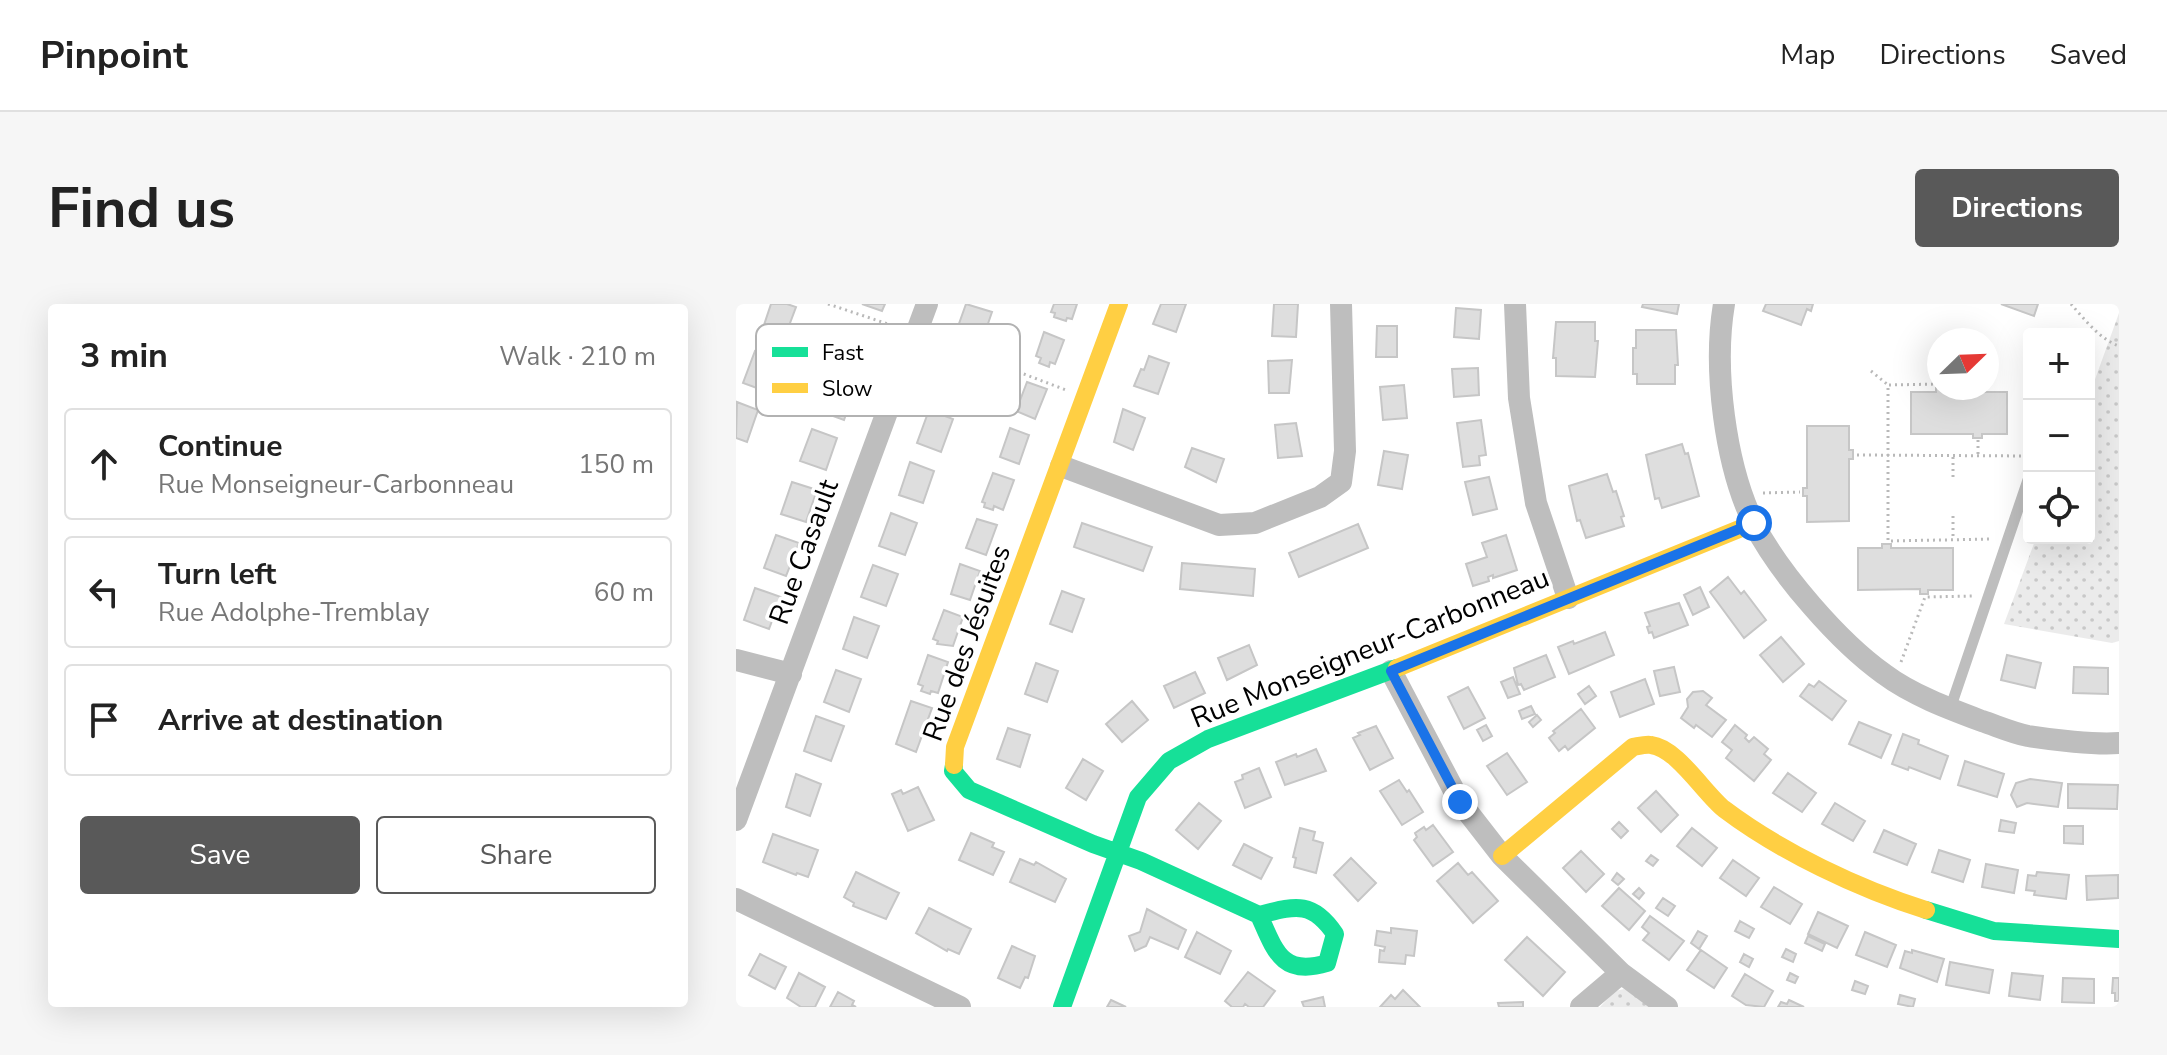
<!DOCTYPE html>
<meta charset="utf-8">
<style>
:root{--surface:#fff;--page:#f6f6f6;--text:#222;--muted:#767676;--line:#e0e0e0;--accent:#595959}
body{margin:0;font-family:"Nunito Sans",sans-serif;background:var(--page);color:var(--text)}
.controls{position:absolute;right:24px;top:24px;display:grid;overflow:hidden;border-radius:8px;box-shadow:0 8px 32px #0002}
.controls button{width:72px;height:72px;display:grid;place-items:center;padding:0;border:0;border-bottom:2px solid var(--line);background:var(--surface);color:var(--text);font:40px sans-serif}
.compass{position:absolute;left:1191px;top:24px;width:72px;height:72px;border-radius:50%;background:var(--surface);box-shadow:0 8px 32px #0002;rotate:67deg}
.stop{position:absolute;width:24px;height:24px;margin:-18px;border:6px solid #1a73e8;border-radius:50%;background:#fff}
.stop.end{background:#1a73e8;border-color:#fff;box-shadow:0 2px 8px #0008}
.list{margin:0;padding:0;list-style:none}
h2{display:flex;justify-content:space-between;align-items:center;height:104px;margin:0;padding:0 32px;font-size:34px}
h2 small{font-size:26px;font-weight:400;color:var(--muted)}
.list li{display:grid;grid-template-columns:52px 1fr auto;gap:24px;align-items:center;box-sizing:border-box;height:112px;margin:0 16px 16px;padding:0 16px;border:2px solid var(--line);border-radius:8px}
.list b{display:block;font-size:30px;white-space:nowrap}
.list p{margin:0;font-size:26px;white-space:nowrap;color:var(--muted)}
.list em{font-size:26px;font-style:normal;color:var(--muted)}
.actions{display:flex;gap:16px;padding:24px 32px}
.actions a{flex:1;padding:18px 0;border:2px solid var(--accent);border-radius:8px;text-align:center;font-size:28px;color:var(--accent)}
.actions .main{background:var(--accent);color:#fff}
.icon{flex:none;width:44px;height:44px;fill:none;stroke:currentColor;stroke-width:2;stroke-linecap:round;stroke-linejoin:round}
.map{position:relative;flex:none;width:1383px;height:703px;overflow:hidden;border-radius:8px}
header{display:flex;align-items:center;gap:48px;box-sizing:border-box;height:112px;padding:0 40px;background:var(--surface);border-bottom:2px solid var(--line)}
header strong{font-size:38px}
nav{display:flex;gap:44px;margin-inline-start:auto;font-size:28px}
.intro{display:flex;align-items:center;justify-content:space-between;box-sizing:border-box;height:192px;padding:0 48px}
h1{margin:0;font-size:56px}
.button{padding:20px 36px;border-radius:8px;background:var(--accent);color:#fff;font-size:28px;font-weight:700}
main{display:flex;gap:48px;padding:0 48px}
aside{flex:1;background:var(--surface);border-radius:8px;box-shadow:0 8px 32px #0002}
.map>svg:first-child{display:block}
.grass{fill:url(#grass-dots)}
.building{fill:#dedede;stroke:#c6c6c6;stroke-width:2}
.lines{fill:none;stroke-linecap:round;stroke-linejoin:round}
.path{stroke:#b9b9b9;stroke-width:3;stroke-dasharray:2 4;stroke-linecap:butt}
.lane{stroke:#bebebe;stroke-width:11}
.street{stroke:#bebebe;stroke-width:22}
.fast{stroke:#16e098;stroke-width:18}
.slow{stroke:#ffcf43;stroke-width:18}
.route{stroke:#1a73e8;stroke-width:10}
.labels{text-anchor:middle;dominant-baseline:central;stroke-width:7;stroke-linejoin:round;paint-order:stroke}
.street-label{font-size:28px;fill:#000;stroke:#fff}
.key{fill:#fff;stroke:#b2b2b2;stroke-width:2}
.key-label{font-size:22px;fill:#000}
</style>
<header>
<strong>Pinpoint</strong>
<nav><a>Map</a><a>Directions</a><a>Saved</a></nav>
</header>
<div class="intro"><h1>Find us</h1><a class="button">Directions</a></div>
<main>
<aside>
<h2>3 min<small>Walk · 210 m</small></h2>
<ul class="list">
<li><svg class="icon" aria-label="ahead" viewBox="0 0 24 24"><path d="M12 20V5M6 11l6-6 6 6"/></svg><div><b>Continue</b><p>Rue Monseigneur-Carbonneau</p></div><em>150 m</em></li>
<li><svg class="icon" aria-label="left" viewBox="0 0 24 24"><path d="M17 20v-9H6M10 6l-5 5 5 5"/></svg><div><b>Turn left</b><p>Rue Adolphe-Tremblay</p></div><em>60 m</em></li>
<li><svg class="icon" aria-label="arrive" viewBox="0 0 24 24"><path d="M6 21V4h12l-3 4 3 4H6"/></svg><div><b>Arrive at destination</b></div></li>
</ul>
<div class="actions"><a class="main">Save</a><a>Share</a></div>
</aside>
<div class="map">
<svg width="1383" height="703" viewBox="0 0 1383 703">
<defs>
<pattern id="grass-dots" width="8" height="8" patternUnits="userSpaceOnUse" patternTransform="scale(2)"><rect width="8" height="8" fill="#ebebeb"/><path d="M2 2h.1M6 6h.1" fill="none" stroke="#c8c8c8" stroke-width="1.8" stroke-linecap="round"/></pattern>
</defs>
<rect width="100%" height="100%" fill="#fff"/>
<!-- grass -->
<path class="grass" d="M1383 9V337L1376 339 1268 320 1300 234H1353V92Z
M888 685 918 703H864L879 687Z"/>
<!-- building -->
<path class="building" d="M35 0H51L60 3 48 35 26 27Z
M126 0H149L146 7Z
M230 0 256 8 245 40 219 31Z
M318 0H341L336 15 331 14 330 17 318 13 319 9 315 8Z
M425 0H450L440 28 417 20Z
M538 0H562L560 33 536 32Z
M907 0H943L941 10 906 3Z
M1030 0H1077L1075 7 1071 5 1065 21 1027 7Z
M1265 0H1302L1298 12Z
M720 4 745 6 743 35 718 33Z
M820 18H859V37H862L859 73 820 72V54H817Z
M641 22H661V53H640Z
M900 26H940L942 61H939V80H901V70H897V44H900Z
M308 28 328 36 319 60 314 58 313 63 303 59 305 54 300 52Z
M19 47 41 54 29 87 7 79Z
M413 52 433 59 422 90 398 82 405 65 408 66Z
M556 56 553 89H533L532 57Z
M742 64 743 91 718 93 716 65Z
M95 73 120 82 108 116 83 107Z
M291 78 311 85 299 115 280 107Z
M668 81 671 114 647 116 644 83Z
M1200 84H1209V88H1271V130H1246V134H1237V130H1175V88H1200Z
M1 98 22 106 11 138 0 134Z
M387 105 409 114 397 146 378 138Z
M193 106 217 115 205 148 181 139Z
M745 116 750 151 743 152 744 161 727 163 721 119Z
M560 119 566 152 542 154 539 121Z
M1071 122H1113V146H1117V155H1113V217L1071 218V192H1067V184H1071Z
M274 124 293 131 283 160 264 153Z
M76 125 101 134 90 166 64 157Z
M946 140 949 150 952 149 963 192 926 204 923 194 919 195 910 151Z
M456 144 488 155 480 178 449 163Z
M648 147 672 151 666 185 642 181Z
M174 158 198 167 187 199 163 191Z
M257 169 278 176 267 206 258 202 257 206 248 203 249 199 246 198Z
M871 170 877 188 880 187 888 212 885 213 888 222 850 234 844 216 841 217 833 182Z
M753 173 761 205 737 211 729 178Z
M56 178 81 186 70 218 45 210Z
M155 209 181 219 169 251 143 242Z
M241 215 261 221 250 251 230 244Z
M346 219 416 243 407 267 338 243Z
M622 220 632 244 563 273 553 249Z
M40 231 63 239 50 272 28 264Z
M770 231 781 266 757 274V271L752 273 753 277 737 282 730 260 751 253 746 239Z
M1146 240H1155V244H1217V286H1192V290H1184V285L1122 286V244H1146Z
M446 259 519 265 517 292 444 285Z
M224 260 244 267 234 296 215 290Z
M137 261 162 270 150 302 125 293Z
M992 273 1005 290 1008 287 1030 316 1008 334 974 288Z
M964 283 973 303 957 311 948 291Z
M19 284 45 293 33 325 8 316Z
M326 287 348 295 336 328 314 320Z
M943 299 952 321 918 334 916 328 913 329 911 323 914 322 909 309Z
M208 306 227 313 217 342 201 340 202 337 197 335Z
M118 313 143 322 131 354 107 345Z
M869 328 878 351 833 370 822 343 837 337 838 340Z
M1045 333 1068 360 1047 378 1024 351Z
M513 341 521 361 491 376 482 354Z
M192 351 212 358 202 389 195 387 194 390 185 387 187 382 182 380Z
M810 351 819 373 788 386 785 380 782 381 778 364Z
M1271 351 1305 359 1299 384 1265 376Z
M300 359 322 367 311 398 289 390Z
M938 363 944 388 924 392 918 367Z
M1338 363 1372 364V390L1337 389Z
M100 366 125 375 113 408 88 398Z
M459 368 469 389 438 404 428 382Z
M777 373 784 390 772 394 765 378Z
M909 375 918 400 884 413 875 388Z
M1083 377 1110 397 1096 416 1064 392 1073 380 1078 383Z
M853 382 860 392 849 400 842 390Z
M732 383 749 414 728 425 712 393Z
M967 387 976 394 970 401 990 416 976 433 960 421 958 424 945 414 952 403 951 395 957 388Z
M175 397 196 404 180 448 160 440Z
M396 397 412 416 386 438 370 420Z
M795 402 799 410 786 415 783 407Z
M845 405 859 424 832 446 829 442 823 447 813 434 819 429 817 427Z
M801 411 805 416 797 423 793 418Z
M80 412 108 422 95 457 68 447Z
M1123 418 1155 431 1145 454 1113 440Z
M750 421 756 432 747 437 741 426Z
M999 421 1011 431 1009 434 1013 438 1018 433 1032 445 1028 450 1035 456 1018 477 990 454 996 446 986 438Z
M640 422 657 454 634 466 617 434 624 431 622 429Z
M272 424 294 431 284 463 261 455Z
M1167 430 1183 436 1182 440 1212 452 1204 475 1173 463 1172 466 1156 460Z
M580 445 590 467 549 481 540 458 560 450 561 453Z
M771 449 791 478 771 491 751 462Z
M347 455 367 467 350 496 330 484Z
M1229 457 1268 470 1261 493 1222 481Z
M523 464 535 493 509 504 499 478 507 475 506 471Z
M1052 469 1080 489 1066 508 1037 489Z
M60 470 85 480 74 512 50 503Z
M1294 475 1326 479 1322 503 1291 499 1281 503 1275 491 1280 479Z
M663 476 671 488 673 486 687 508 666 521 644 487Z
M1332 480 1382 481 1381 505 1332 504Z
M182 483 198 516 172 527 156 490 165 486 167 490Z
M920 487 942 511 925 528 902 504Z
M463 499 485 517 462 545 440 526Z
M1099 499 1129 517 1117 537 1086 520Z
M1265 516 1280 519 1278 529 1263 527Z
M883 518 892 527 885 534 876 525Z
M697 521 717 548 697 562 678 536 681 533 679 529 688 523 690 526Z
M1328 522H1347V540L1328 539Z
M564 524 579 528 577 536 587 539 580 569 558 563 560 554 557 553Z
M956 524 981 544 966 562 941 542Z
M1148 526 1180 540 1171 561 1138 548Z
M235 529 258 539 256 543 268 548 257 571 223 556Z
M37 530 82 546 72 573 61 569 60 571 27 558Z
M508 540 536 554 525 575 497 561Z
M1203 546 1234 556 1227 578 1196 568Z
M845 547 868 570 850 588 827 564Z
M915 551 922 556 917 562 910 557Z
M615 554 640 579 622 597 598 571Z
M284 555 298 561 300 558 330 575 319 598 274 578Z
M997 556 1023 574 1010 592 984 574Z
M722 559 732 571 736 568 762 597 737 619 701 577Z
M1250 560 1282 566 1278 589 1246 583Z
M120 568 163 589 150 615 117 602 118 599 108 593Z
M1301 568 1333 571 1330 595 1298 591 1299 587 1290 586 1292 571 1300 572Z
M881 569 888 575 882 581 876 576Z
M1382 571V594L1351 596 1350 572Z
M1038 583 1066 600 1054 620 1025 603Z
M883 584 909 607 893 626 866 602Z
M903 584 908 589 903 595 897 590Z
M927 594 939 602 932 612 920 604Z
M193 604 235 625 223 650 212 645 211 647 180 629Z
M411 605 450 626 442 645 414 633 410 642 399 647 393 632 404 628Z
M1082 608 1112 622 1101 644 1072 630Z
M914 612 948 637 933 656 907 636 913 629 906 623Z
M1004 617 1018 625 1013 634 999 627Z
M655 624 681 627 678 652 670 651 669 660 643 658 644 646 648 647 649 643 639 641 641 627 655 629Z
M962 627 971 632 963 645 955 639Z
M461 628 495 647 484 670 449 653Z
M1129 628 1160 641 1151 663 1120 651Z
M1072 632 1089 640 1086 647 1069 639Z
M791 633 829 668 807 692 769 656Z
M276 642 299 652 292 674 289 673 284 684 262 674Z
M1050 645 1060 650 1057 658 1046 653Z
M965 646 991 664 978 684 951 666Z
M1176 646 1208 655 1201 678 1164 664 1169 647 1176 649Z
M24 650 50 663 39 685 13 671Z
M1008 650 1017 655 1013 663 1004 658Z
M1214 658 1257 666 1253 689 1210 681Z
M512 668 539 687 527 703H513L509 700 507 703H496L489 697Z
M63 669 89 683 79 703H65L51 694Z
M1054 669 1062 673 1059 679 1051 676Z
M1276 669 1307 672 1304 696 1273 692Z
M1009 670 1037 687 1028 703 1010 701 996 692Z
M1327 674 1358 675V699L1326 698Z
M1377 674H1383V697H1379V689H1376Z
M1119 677 1132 682 1129 690 1116 686Z
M667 686 684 703H644L655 691 659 695Z
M102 688 118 697 116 701 120 703H94Z
M1164 691 1179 695 1177 703 1162 700Z
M587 693 589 703H568L566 698Z
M375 696 390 703H371Z
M1053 696 1068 703H1042L1045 698 1051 700Z
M787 698V703H763L762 699Z"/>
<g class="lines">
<!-- path -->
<path class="path" d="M92 0 161 23
M1335 0C1348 15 1365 36 1383 42
M198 36 330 86
M1135 67 1152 81
M1203 80 1152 81V237L1257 235
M1242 136V152
M1121 151 1293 152
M1217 173V152
M1027 189 1064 188
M1217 212V236
M1165 358 1189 293 1237 292"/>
<!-- lane -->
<path class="lane" d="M1214 405 1293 173"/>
<!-- street -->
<path class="street" d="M779 0 783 94 800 199 832 294
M988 0C977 65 989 161 1018 220 1043 269 1103 338 1148 370 1176 391 1214 405 1246 417 1261 422 1277 429 1292 432 1316 436 1360 441 1383 439
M325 162 483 221 519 219 584 193 605 178 609 147 605 0
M0 356 55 370
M655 367 724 498 766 552 885 669 931 703
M0 516 191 0
M0 595 224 703
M845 703 885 669"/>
<!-- fast -->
<path class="fast" d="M218 461 217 467 233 486 357 540 405 557 523 611C539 647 546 673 591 659L599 630C576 596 559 602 523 611
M1190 606 1258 627 1383 635
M326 703 402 493 433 457 472 435 661 364"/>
<!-- slow -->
<path class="slow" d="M661 364 1018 219
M218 461 219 443 383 0
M766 552 897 443C903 442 910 440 915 441 941 444 968 489 988 505 1045 548 1123 585 1190 606"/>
</g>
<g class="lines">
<!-- route -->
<path class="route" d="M724 498 655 367 1018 219"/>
</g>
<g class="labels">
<!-- street labels -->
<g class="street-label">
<text transform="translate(68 248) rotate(-70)">Rue Casault</text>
<text transform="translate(231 339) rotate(-70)">Rue des Jésuites</text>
<text transform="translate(634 344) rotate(-22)">Rue Monseigneur-Carbonneau</text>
</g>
</g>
<!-- legend -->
<rect x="20" y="20" width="264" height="92" rx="12" class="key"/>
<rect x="36" y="43" width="36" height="10" fill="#16e098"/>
<rect x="36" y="79" width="36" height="10" fill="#ffcf43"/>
<g class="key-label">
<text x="86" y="56">Fast</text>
<text x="86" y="92">Slow</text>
</g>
</svg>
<div class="controls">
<button>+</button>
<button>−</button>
<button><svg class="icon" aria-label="locate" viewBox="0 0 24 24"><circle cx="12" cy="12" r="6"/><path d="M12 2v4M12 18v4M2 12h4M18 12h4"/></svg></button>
</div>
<svg class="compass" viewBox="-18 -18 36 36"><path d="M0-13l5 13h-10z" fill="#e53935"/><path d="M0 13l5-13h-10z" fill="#767676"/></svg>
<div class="stop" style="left:1018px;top:219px"></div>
<div class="stop end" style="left:724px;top:498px"></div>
</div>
</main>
